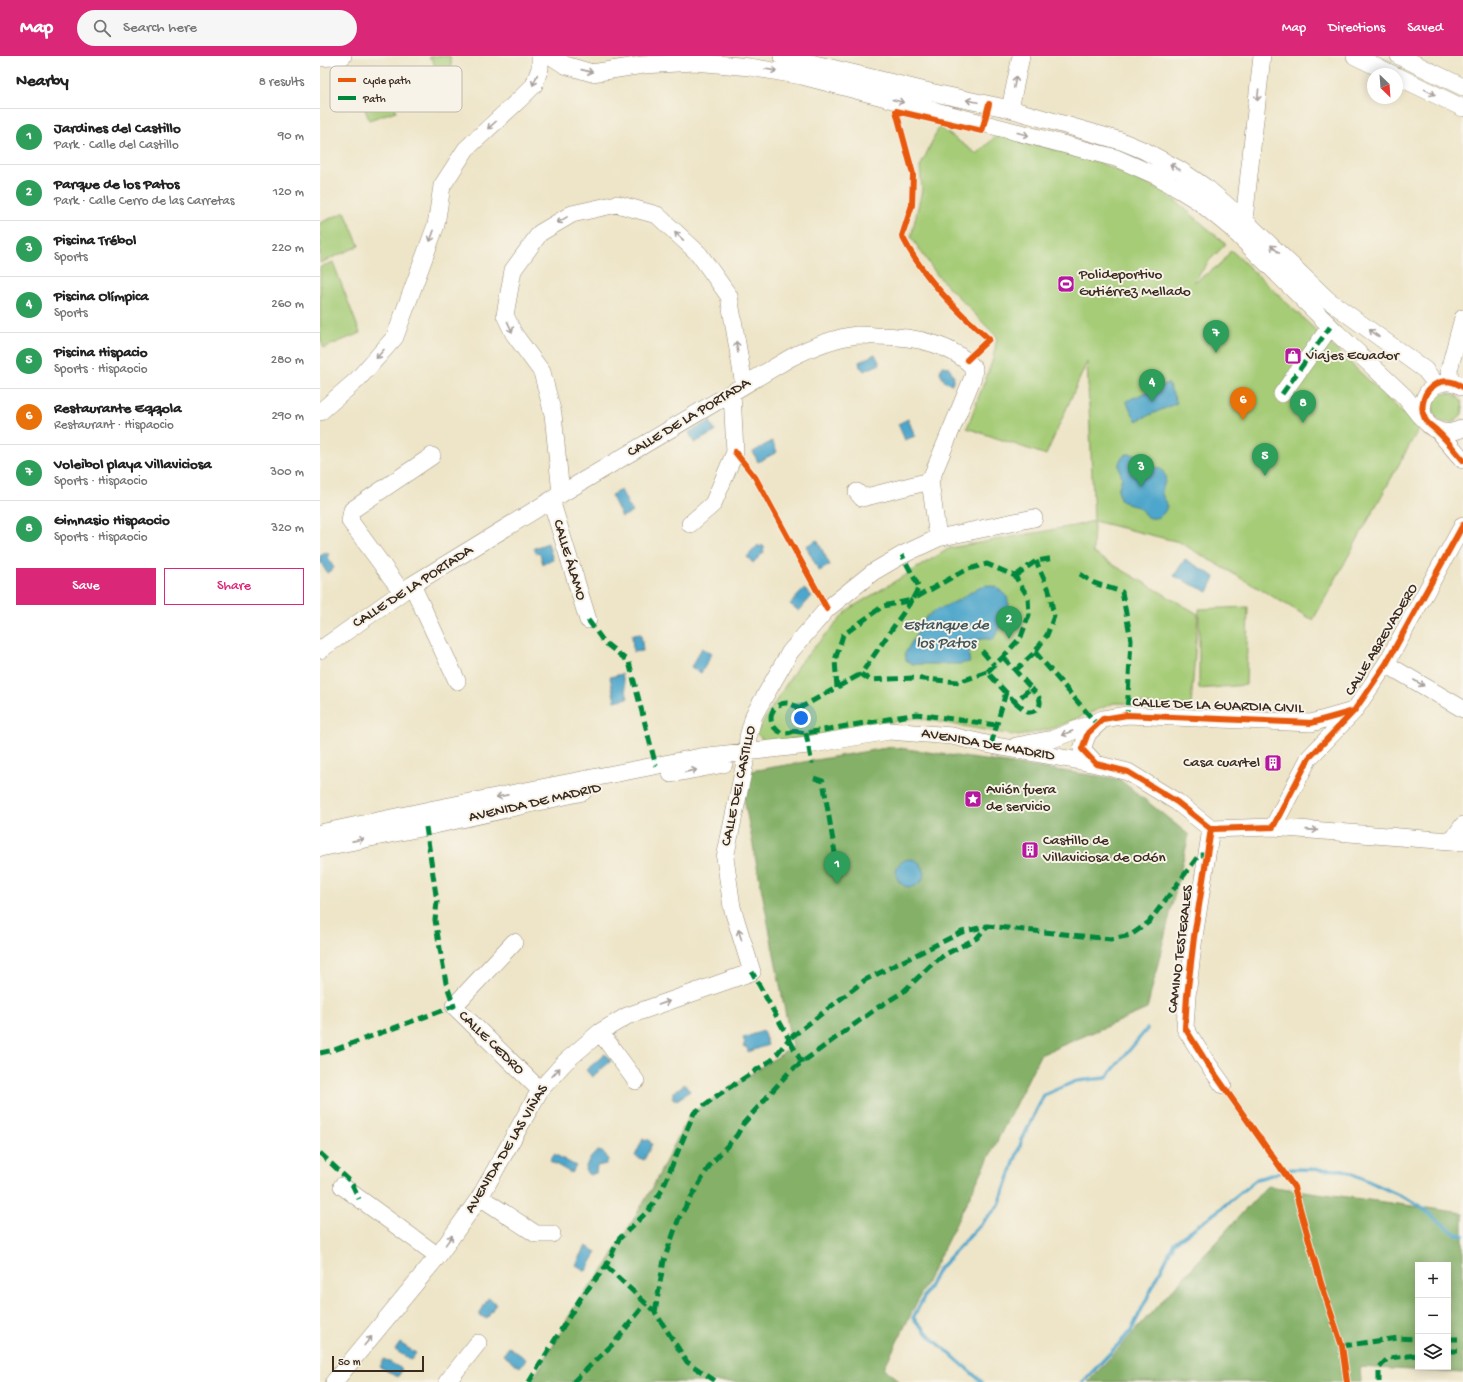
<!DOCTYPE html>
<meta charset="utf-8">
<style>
:root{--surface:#fff;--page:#f6f6f6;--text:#222;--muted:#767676;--line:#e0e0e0;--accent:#db2777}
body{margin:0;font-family:"Gochi Hand",sans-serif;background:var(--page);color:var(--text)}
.controls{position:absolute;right:12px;bottom:12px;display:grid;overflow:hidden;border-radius:0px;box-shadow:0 2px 10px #0003}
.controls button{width:36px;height:36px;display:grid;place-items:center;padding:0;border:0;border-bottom:1px solid var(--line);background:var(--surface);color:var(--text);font:20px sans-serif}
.compass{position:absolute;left:1047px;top:12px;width:36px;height:36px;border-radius:50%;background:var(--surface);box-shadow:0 2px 10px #0003;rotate:155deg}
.scale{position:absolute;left:12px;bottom:10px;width:92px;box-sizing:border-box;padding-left:4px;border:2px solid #3b2a1e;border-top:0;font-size:11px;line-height:14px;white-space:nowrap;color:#3b2a1e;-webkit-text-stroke:3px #f7f3e8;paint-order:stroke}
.you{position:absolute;left:481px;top:662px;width:14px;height:14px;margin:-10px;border:3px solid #fff;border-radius:50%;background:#1a73e8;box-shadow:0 0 0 6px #1a73e833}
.badge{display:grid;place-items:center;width:26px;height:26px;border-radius:50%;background:var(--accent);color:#fff;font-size:13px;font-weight:700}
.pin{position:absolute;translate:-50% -33px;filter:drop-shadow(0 1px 2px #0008)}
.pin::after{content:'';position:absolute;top:21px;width:14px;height:12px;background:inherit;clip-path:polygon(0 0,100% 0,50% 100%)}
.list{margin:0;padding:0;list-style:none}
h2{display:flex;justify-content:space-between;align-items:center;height:52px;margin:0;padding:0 16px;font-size:17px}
h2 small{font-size:13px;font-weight:400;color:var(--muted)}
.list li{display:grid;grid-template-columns:26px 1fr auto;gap:12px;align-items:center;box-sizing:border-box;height:56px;padding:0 16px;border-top:1px solid var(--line)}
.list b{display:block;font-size:15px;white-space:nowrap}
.list p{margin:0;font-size:13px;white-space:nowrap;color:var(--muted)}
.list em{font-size:13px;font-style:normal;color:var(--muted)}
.actions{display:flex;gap:8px;padding:12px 16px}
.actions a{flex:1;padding:9px 0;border:1px solid var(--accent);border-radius:0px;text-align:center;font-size:14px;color:var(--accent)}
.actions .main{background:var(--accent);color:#fff}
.icon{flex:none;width:22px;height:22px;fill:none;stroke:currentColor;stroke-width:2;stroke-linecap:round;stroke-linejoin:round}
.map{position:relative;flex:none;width:1143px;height:1326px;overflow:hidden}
header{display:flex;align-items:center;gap:24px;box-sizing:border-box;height:56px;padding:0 20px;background:var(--accent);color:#fff}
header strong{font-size:19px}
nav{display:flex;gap:22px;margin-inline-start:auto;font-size:14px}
.search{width:280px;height:36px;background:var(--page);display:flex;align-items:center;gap:10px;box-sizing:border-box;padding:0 14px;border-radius:22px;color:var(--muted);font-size:15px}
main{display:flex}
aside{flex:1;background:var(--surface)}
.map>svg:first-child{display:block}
.green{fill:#a6cc77;stroke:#707b4a}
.forest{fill:#84b068;stroke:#606d43;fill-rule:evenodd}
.water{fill:#4da6cb;stroke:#446874}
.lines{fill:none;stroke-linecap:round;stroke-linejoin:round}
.stream{stroke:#4da6cb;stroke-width:3.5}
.minor-casing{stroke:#948873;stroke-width:18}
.minor{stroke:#fff;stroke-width:17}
.quiet{stroke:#00873e;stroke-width:5;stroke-dasharray:10 5;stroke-linecap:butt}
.cycleway-casing{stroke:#f7f3e8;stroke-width:8}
.cycleway{stroke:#e8590c;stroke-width:6}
.oneway{stroke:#a79f9a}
.labels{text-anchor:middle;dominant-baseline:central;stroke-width:4;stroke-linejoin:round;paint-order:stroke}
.poi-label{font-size:15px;fill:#3b2a1e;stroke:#f7f3e8;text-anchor:start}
.street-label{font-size:15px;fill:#3b2a1e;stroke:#f7f3e8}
.water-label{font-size:16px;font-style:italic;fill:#41555b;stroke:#f7f3e8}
.key{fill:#f7f3e8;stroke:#bfb7ab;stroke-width:1}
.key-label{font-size:11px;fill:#3b2a1e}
</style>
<header>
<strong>Map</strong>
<div class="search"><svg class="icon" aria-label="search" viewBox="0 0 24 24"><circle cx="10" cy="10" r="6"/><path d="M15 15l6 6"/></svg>Search here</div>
<nav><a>Map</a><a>Directions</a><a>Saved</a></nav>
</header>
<main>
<aside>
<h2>Nearby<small>8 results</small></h2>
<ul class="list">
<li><span class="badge" style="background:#2e9e5b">1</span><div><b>Jardines del Castillo</b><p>Park · Calle del Castillo</p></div><em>90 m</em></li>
<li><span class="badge" style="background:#2e9e5b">2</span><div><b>Parque de los Patos</b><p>Park · Calle Cerro de las Carretas</p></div><em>120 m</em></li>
<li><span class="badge" style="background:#2e9e5b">3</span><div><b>Piscina Trébol</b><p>Sports</p></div><em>220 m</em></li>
<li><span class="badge" style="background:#2e9e5b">4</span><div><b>Piscina Olímpica</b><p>Sports</p></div><em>260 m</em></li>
<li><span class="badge" style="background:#2e9e5b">5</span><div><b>Piscina Hispacio</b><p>Sports · Hispaocio</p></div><em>280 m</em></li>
<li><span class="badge" style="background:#e8710a">6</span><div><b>Restaurante Eqqola</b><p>Restaurant · Hispaocio</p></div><em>290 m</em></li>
<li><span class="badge" style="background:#2e9e5b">7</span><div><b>Voleibol playa Villaviciosa</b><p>Sports · Hispaocio</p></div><em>300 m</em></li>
<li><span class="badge" style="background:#2e9e5b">8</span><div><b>Gimnasio Hispaocio</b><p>Sports · Hispaocio</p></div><em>320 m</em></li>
</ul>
<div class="actions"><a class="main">Save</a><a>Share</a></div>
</aside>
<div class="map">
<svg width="1143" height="1326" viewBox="0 0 1143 1326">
<rect width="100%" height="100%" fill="#f7f3e8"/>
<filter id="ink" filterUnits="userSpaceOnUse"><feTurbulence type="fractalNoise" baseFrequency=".025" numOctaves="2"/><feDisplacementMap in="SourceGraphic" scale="8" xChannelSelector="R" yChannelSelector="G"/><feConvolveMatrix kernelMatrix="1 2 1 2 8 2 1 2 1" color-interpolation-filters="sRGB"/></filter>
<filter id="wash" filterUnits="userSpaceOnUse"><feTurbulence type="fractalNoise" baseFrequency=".012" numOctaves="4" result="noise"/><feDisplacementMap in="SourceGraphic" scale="16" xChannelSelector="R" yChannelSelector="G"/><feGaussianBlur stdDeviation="0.9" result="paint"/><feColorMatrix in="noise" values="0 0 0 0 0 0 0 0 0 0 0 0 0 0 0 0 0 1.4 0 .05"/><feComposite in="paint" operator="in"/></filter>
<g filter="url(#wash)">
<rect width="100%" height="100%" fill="#eee5c8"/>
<!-- green -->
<path class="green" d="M109 0H130L133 18 124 21 122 16 115 18 113 12 115 11 112 2 110 3Z
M55 8 57 13 63 11 65 18 64 19 67 27H68L71 33 64 36 68 46 74 44 76 55 49 64 43 48 45 47 40 31 45 29 39 13Z
M619 71 657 98 679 77 778 106 845 136 906 188 889 205 874 226 901 208 911 194 1099 372 993 564 859 486 774 465 773 497 878 558 871 650 794 647 734 672 699 680 596 662 447 688 436 677 479 608 529 553 630 492 754 470 774 465 767 306 726 399 647 372 673 303 677 281 617 219 591 181 602 134 600 111Z
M25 156 39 190 0 207V167Z
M13 206 40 277 4 292 0 282V211Z
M1113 352a15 15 0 1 1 30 0a15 15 0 1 1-30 0Z
M928 551 926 629 879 633V553Z"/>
<!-- forest -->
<path class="forest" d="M572 691 799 723 869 779 827 953 720 999 564 1312 580 1326H211L239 1280 248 1262 260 1243 286 1210 332 1132 370 1058 472 991 419 717Z
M947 1130 1143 1157V1317L1040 1311 1041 1326H768ZM1098 1209H1128V1311H1098Z"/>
<!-- water -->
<path class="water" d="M555 298 560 308 544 315 540 311 539 306Z
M622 310 629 311 634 321 632 328 625 326 620 316Z
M848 327 857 347 816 365 806 345Z
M588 363 595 380 585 384 578 368Z
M390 365 395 376 374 387 369 376Z
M452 385 457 396 438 406 433 396Z
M807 398C817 397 819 402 825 409 832 412 840 409 844 417 849 425 841 430 842 438 843 442 847 445 847 449 846 459 835 466 826 460 823 458 822 453 818 451L807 448 800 443 798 434 802 421C798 412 796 404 807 398Z
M301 434 312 456 302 461 291 439Z
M497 484 510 509 499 515 486 490Z
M228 487 233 504 223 508 220 498 216 497 214 492Z
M438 489 440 491 442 489 445 492 443 494 444 496 433 507 427 501Z
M7 496 9 499 7 501 14 512 7 517 0 505V500Z
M865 503 895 521 888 536 854 520Z
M667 529 676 531 682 536 687 541 689 549 688 562 672 584C657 579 645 590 650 606L639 608H593L586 604 585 597 596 579 605 562 614 555 637 545 659 531Z
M484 533 492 540 479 555 470 548Z
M321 578 323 595 313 596 312 579Z
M382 592 392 598 381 617 371 611Z
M302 618 308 642 295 645 290 621Z
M576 817a14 14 0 1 1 28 0a14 14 0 1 1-28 0Z
M443 975 448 989 428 996 427 992 423 990 425 987 423 982Z
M285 998 291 1005 272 1021 266 1014Z
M365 1028 370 1035 357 1044 356 1043H353L352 1040 354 1039 352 1037Z
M323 1083 326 1085 328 1083 330 1085V1087L332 1088 324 1104 315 1100Z
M278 1095C284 1096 286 1098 288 1104L286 1108 277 1110 276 1117 270 1119 267 1117 265 1114C267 1106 272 1099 278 1095Z
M234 1098 256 1110 251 1117 230 1105Z
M266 1190 277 1196 266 1215 256 1209Z
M168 1242 176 1247 167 1263 159 1259Z
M80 1287 96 1297 91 1304 75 1294Z
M189 1291 206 1303 200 1311 183 1299Z
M64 1303 82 1313 78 1321 60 1311Z"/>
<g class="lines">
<!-- stream -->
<path class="stream" d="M662 1326 612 1282 593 1262 618 1214 679 1149 702 1084 724 1039 756 1025 786 1022 827 973
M763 1326 811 1275 854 1187 899 1154 937 1123 972 1113 1024 1114 1094 1146 1136 1178 1143 1179"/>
</g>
</g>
<g filter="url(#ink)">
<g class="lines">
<!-- minor casing -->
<g class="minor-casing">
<path id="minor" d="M231 0 245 9 272 17 323 9 375 6 430 11 482 20 796 102 837 120 878 145 911 172 1017 277 1085 341 1099 359 1110 370
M462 0 610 36 690 53 801 85 825 95 860 114 888 133 924 164 1008 244 1105 314 1116 328
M1035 0 1072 18
M1079 0 1143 31
M0 2 23 0
M1077 20 1143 52
M690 53 701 0
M924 164 942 0
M1130 326 1129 314 1143 262
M1143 331C1108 310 1085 363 1119 375 1128 378 1135 376 1143 372
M962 338 1010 271
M0 356 37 324 75 281 116 169 122 130 146 93 200 43 214 29 220 12V0
M1117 374 1143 404
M537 436 542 442 610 425
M241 438 233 358 222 316 194 278 185 259 193 214 220 177 252 158 297 148 337 159 379 198 409 240 424 329
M231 444 268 564
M370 468 393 448 415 396 412 337
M92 529 137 625
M82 536 30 465 32 454 112 400
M0 594 92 529 241 438 470 302C491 291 514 282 537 279 543 279 549 279 555 280 589 280 630 286 654 312L653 321 610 425 618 482
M1066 608 1143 653
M696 690 733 683 783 663 807 659 991 667 1033 655
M776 708 762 693 768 677 780 666
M351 718 404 708
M953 771 989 702 1034 655 1066 608 1143 469
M891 773 874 881 867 940 865 972 885 1004 903 1029
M891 773 953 771 1143 786
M0 777 114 753 380 701 488 689 569 675 632 680 671 689 776 708 808 716 857 746 891 773
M1132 785 1143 769
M0 792 106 771 263 736
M194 886 134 950 220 1034
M280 976 316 1025
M22 1130 118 1200
M160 1141 216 1178H232
M14 1326 118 1200 160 1141 220 1034 245 1006 280 976 307 960 432 916 412 851 405 802 427 697 428 681 434 659 470 596 507 553 553 516 582 499 618 482 714 462
M127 1326 158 1287"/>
</g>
<!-- minor -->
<use href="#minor" class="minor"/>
<!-- quiet -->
<path class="quiet" d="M962 338 1010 271
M760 518 774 527 802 536 811 584 807 659
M695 520 716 505 735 502
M268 564 284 586 309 606 336 710
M662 595 674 609
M715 596 775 666
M683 601 711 632 695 646 667 616Z
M695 615 715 596 727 579 734 560 729 534 716 505
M667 616 639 626 592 622 550 624 541 618 592 544 645 514 667 508 695 520 708 541 709 559 701 581 683 601
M517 632 515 604 523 579 563 550 592 544 599 531 582 499
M695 646 707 656C715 657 723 651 719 642 718 638 713 635 711 632
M451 662a15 15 0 1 1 30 0a15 15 0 1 1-30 0Z
M478 653 541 618
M474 675 486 677 597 658 676 669
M486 677 492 708
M671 689 686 636
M494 722 503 725 515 797
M0 997 14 994 134 950 126 927 115 864 117 846 106 771
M482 1007 469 983 545 924 642 876 667 870 791 883 811 879 829 866 879 799H887
M0 1097 31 1126 39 1143
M286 1210 335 1256 367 1306 397 1326
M335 1256 344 1204 359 1162 390 1109 417 1079 423 1068 470 1015 557 952 583 936 610 910 624 899 657 882 667 870
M1128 1283H1143
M1022 1290 1078 1282 1098 1283
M1128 1295H1143
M209 1326 260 1243 286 1210 299 1183 329 1154 341 1136 374 1057 398 1039 452 1004 469 983 432 916
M253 1326 294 1287 326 1247
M1059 1326V1312L1068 1302 1098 1299"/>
<!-- cycleway casing -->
<g class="cycleway-casing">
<path id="cycleway" d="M647 304 669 283C635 254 602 220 582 180L592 149 593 118 576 55 662 75 669 48
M1143 331C1135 326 1125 323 1116 328 1104 334 1099 351 1105 363 1108 369 1114 371 1118 376 1127 384 1135 395 1143 404
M415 396 435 421 507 553
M891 773 874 881 867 940 865 972 885 1004 974 1131 1001 1227 1022 1290 1027 1326
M891 773 857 746 808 716 776 708 762 693 768 677 783 663 807 659 991 667 1034 655
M891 773 953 771 989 702 1034 655 1066 608 1143 469"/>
</g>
<!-- cycleway -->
<use href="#cycleway" class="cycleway"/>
</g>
<!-- one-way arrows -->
<defs><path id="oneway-shaft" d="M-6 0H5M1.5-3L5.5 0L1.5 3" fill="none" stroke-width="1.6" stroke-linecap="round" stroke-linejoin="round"/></defs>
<g class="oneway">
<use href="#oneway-shaft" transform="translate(451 14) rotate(10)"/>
<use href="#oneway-shaft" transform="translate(267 15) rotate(13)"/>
<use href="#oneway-shaft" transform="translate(215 24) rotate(113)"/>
<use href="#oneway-shaft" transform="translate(695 26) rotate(-78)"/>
<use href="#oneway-shaft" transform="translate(1110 36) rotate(26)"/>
<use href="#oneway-shaft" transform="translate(938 39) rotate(96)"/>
<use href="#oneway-shaft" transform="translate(578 45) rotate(15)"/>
<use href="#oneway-shaft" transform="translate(652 45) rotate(-168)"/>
<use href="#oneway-shaft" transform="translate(172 69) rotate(138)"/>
<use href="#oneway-shaft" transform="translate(703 78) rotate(15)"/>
<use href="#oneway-shaft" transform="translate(855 111) rotate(-151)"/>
<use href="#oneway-shaft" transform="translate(242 164) rotate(149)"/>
<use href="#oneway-shaft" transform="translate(112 180) rotate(110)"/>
<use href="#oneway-shaft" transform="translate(359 180) rotate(-137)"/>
<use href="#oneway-shaft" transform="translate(955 193) rotate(-137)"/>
<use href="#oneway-shaft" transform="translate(190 271) rotate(65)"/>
<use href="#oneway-shaft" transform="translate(1054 277) rotate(-144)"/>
<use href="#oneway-shaft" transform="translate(417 291) rotate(-99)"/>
<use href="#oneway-shaft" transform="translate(60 298) rotate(131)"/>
<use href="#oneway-shaft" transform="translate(1099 627) rotate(30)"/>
<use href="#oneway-shaft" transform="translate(747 677) rotate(160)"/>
<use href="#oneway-shaft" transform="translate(371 715) rotate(-11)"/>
<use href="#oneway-shaft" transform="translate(182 740) rotate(169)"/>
<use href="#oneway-shaft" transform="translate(992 774) rotate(4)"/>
<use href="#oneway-shaft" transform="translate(38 784) rotate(-11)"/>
<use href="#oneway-shaft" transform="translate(420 879) rotate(-107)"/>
<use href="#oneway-shaft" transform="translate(344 947) rotate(-19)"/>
<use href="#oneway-shaft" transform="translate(236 1016) rotate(-48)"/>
<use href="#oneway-shaft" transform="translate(129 1184) rotate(-54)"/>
<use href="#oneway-shaft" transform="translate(48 1285) rotate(-50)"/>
</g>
</g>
<!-- icons -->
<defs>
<g id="stadium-square" transform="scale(0.9)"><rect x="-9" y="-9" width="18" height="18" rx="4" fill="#b5179e" stroke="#f7f3e8"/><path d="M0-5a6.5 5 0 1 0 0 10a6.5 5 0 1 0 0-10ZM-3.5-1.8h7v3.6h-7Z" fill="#fff"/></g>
<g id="shop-square" transform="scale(0.9)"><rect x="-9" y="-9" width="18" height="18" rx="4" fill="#b5179e" stroke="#f7f3e8"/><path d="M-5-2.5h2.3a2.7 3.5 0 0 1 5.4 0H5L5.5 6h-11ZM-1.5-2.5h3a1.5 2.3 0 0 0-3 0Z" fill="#fff"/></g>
<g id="building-square" transform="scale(0.9)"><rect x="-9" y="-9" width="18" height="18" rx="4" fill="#b5179e" stroke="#f7f3e8"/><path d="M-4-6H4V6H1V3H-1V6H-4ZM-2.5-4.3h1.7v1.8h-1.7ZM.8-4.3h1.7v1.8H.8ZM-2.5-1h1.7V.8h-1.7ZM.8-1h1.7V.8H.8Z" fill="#fff"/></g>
<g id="sight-square" transform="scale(0.9)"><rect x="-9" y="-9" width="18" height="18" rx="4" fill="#b5179e" stroke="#f7f3e8"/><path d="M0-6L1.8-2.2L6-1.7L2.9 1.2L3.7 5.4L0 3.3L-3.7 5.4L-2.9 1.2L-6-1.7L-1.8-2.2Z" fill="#fff"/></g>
</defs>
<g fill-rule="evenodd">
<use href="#stadium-square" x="746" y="228"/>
<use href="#shop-square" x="973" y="300"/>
<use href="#building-square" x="953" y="707"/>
<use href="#sight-square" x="653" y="743"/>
<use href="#building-square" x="710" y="794"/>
</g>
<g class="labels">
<!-- poi labels -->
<g class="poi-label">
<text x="759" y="219">Polideportivo<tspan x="759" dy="17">Gutiérrez Mellado</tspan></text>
<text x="986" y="300">Viajes Ecuador</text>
<text x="940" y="707" text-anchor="end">Casa cuartel</text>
<text x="666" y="734">Avión fuera<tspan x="666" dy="17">de servicio</tspan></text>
<text x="723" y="785">Castillo de<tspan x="723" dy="17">Villaviciosa de Odón</tspan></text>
</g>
<!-- street labels -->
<g class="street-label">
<text transform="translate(369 362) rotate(-31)">CALLE DE LA PORTADA</text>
<text transform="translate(249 504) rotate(73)">CALLE ÁLAMO</text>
<text transform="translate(93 531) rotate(-33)">CALLE DE LA PORTADA</text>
<text transform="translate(1062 584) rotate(-59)">CALLE ABREVADERO</text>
<text transform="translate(898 650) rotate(2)">CALLE DE LA GUARDIA CIVIL</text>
<text transform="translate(668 689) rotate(10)">AVENIDA DE MADRID</text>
<text transform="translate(419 730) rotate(-78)">CALLE DEL CASTILLO</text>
<text transform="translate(215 747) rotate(-13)">AVENIDA DE MADRID</text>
<text transform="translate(861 893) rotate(-83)">CAMINO TESTERALES</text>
<text transform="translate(171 987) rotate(44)">CALLE CEDRO</text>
<text transform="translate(187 1093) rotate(-59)">AVENIDA DE LAS VIÑAS</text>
</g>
<!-- water labels -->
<g class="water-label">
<text x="626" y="570">Estanque de<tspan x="626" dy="18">los Patos</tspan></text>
</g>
</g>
<!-- legend -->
<rect x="10" y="10" width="132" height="46" rx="6" class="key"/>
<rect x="18" y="22" width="18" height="4" fill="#e8590c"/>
<rect x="18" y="40" width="18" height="4" fill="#00873e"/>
<g class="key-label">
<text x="43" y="28">Cycle path</text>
<text x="43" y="46">Path</text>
</g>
</svg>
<div class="controls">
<button>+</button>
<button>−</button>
<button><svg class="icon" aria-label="layers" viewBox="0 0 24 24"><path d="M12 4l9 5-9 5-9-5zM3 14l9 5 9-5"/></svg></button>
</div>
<svg class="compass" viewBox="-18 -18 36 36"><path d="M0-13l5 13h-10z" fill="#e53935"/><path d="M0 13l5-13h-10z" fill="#767676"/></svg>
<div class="scale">50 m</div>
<div class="you"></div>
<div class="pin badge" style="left:517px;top:828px;background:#2e9e5b">1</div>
<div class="pin badge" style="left:689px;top:583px;background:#2e9e5b">2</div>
<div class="pin badge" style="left:821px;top:431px;background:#2e9e5b">3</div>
<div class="pin badge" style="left:832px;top:346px;background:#2e9e5b">4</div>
<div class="pin badge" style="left:945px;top:420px;background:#2e9e5b">5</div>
<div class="pin badge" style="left:923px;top:364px;background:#e8710a">6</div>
<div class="pin badge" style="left:896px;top:297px;background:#2e9e5b">7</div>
<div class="pin badge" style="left:983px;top:367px;background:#2e9e5b">8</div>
</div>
</main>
